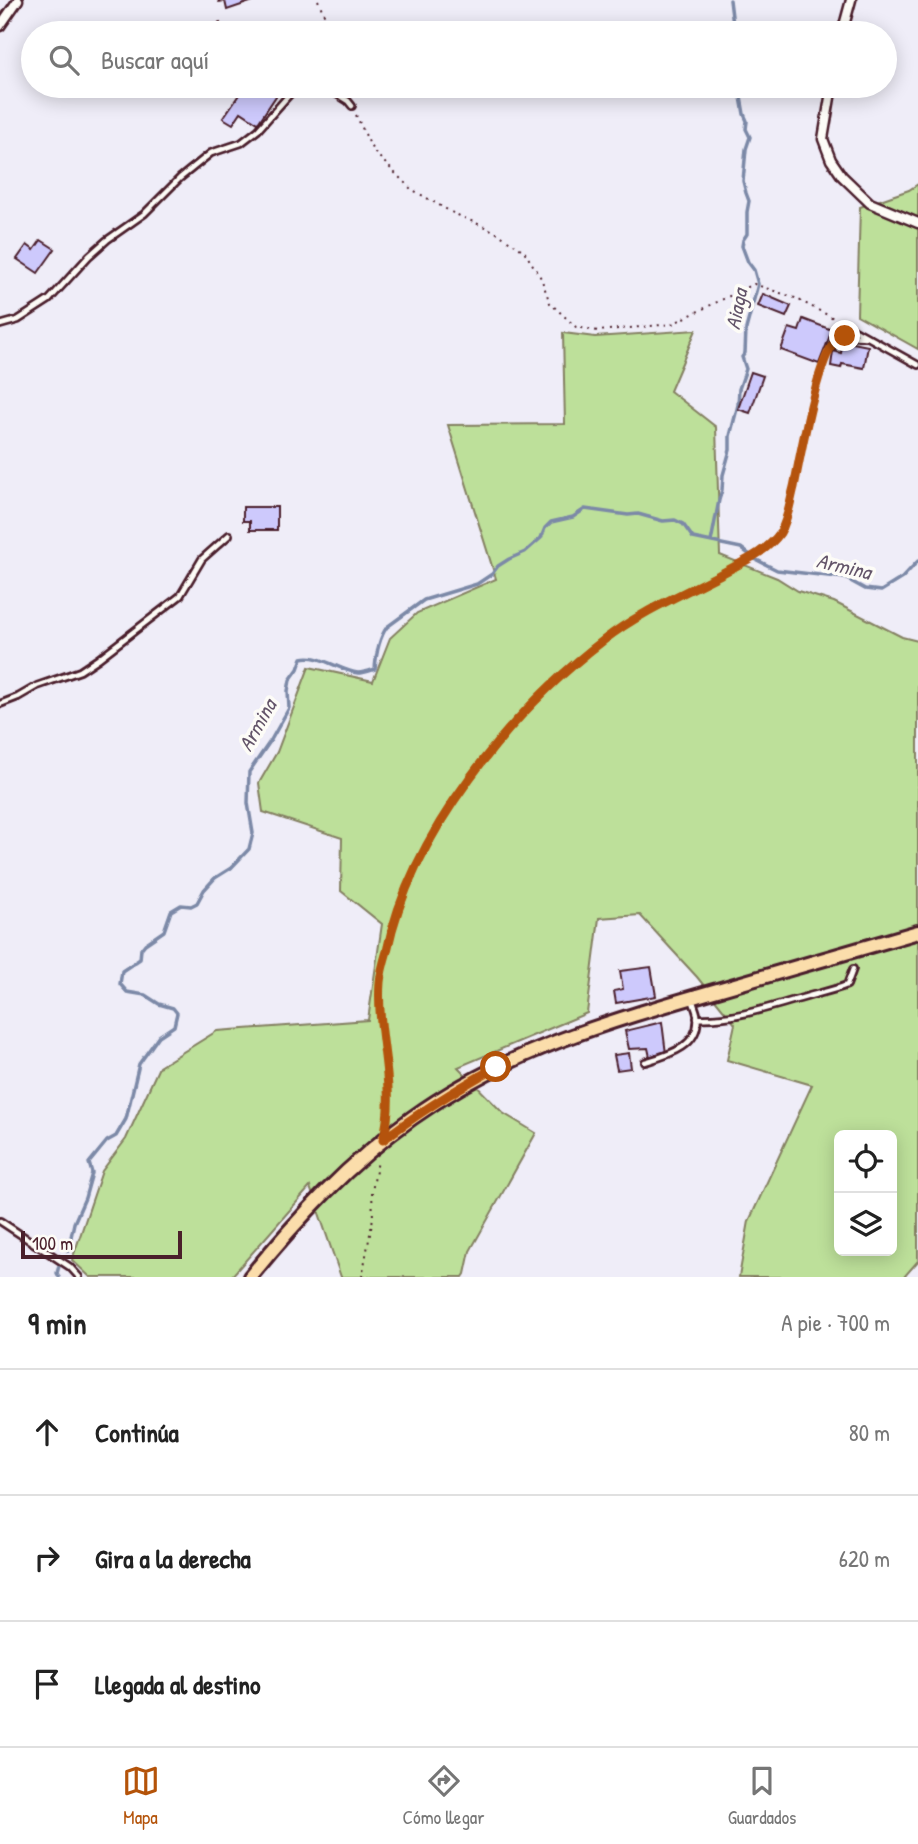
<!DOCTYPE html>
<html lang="es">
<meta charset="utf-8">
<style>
:root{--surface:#fff;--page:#f6f6f6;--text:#222;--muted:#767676;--line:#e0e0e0;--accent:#b45309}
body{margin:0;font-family:"Patrick Hand",sans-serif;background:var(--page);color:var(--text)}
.controls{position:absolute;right:21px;bottom:21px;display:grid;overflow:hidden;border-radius:10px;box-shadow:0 4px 18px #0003}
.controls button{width:63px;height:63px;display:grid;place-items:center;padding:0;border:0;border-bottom:2px solid var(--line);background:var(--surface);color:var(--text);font:35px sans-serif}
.scale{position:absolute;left:21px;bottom:18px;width:161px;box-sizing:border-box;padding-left:7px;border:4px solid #4a1f2b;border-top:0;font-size:19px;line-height:24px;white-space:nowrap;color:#4a1f2b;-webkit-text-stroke:5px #fdfcf7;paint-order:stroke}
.stop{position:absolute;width:21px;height:21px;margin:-16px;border:5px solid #b45309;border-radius:50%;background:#fff}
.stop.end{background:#b45309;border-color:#fff;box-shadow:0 2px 7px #0008}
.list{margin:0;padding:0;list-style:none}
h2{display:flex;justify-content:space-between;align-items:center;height:91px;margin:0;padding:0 28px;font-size:30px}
h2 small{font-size:23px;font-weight:400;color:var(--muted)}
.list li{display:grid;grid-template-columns:46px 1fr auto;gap:21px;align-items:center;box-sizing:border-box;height:126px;padding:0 28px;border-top:2px solid var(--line)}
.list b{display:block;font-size:26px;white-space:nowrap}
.list em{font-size:23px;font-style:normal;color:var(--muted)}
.icon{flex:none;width:38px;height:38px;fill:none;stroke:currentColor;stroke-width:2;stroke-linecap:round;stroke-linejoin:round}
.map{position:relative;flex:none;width:918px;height:1277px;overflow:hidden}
.search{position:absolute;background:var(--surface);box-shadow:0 4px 18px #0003;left:21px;right:21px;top:21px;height:77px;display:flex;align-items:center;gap:18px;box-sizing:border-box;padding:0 24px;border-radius:38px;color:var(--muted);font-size:26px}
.sheet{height:469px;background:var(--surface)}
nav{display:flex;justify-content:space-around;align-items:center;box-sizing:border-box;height:98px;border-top:2px solid var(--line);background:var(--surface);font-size:19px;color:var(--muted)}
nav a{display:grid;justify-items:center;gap:4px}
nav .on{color:var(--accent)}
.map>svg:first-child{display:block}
.green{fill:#bde09a;stroke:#848062;stroke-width:2;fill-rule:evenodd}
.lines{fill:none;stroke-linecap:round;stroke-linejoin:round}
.stream{stroke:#7b89a7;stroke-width:3.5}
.building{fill:#cdc9fc;stroke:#4a1f2b;stroke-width:2}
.lane-casing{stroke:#4a1f2b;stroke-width:10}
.street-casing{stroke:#4a1f2b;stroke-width:13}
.primary-casing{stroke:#4a1f2b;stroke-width:18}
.path{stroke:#4a1f2b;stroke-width:2;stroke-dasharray:2 5;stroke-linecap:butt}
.lane{stroke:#fdfcf7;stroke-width:4.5}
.street{stroke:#fdfcf7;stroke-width:8}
.primary{stroke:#fbddab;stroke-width:12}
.route{stroke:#b45309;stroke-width:9}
.labels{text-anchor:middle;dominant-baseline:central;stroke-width:7;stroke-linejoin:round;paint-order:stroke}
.water-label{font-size:21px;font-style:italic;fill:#635469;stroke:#fdfcf7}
</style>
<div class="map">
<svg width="918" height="1277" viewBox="0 0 918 1277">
<rect width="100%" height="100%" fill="#efedf8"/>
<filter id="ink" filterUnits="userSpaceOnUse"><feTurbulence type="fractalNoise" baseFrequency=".0143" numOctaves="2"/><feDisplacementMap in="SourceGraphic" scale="14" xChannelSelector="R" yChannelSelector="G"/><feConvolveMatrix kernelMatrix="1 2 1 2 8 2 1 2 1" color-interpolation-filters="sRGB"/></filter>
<g filter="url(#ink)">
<!-- green -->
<path class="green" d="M918 184V349L857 315 860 207 909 190Z
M696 330 670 391 716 427 720 555 777 578 798 591 834 602 902 637 918 641V1261L904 1277H739L749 1221 812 1085 727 1060 735 1024 697 977 640 915 599 918 587 1013 458 1067 503 1113 536 1133 470 1251 465 1274 463 1277H341L310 1187 231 1277H90L72 1260 102 1171 126 1139 159 1067 217 1031 368 1020 382 924 341 891 342 838 263 812 259 783 277 752 309 667 373 681 390 638 417 613 496 579 448 425 565 424 563 333 595 337ZM839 1135H892V1251H839Z"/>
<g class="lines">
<!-- stream -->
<path class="stream" d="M730 0 734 33
M711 542 719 500 722 490 723 475 730 450V436L738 405 739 389 746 369 742 357 745 353 746 329 758 284 754 270 748 262 742 246 743 240 747 234V212L749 201 746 193 743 181 746 149 750 137 746 129 747 121 744 114 739 86
M755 559 777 570 845 578 865 589 881 591 902 578 918 561
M68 1251 74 1223 85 1198 92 1173 89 1163 107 1141 116 1136 126 1119 139 1064 159 1036 174 1026 177 1013 173 1008 159 1004 145 995 127 992 120 984 122 971 140 959 141 949 145 944 164 931 171 911 181 905 191 906 197 903 204 890 215 878 231 868 249 849 253 833 248 803 249 772 271 740 289 708 288 691 290 680 298 669 302 658C318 653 340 671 358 673 364 673 369 671 375 669 376 656 379 638 387 627L424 600 477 584 492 574 498 566 509 559 525 552 541 538 545 528 551 522 573 517 585 509 628 515 638 514 663 521 675 520 683 524 693 538 741 548 750 555
M59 1266 57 1273 59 1277"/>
</g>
<!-- building -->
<path class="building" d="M218 0H256L227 10 225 1 219 2Z
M220 23 224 33H200L199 31Z
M245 86H263L266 88 267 86H274L280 90 258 123 241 112 233 124 223 118Z
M41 240 55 249 38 273 17 259 27 245 34 250Z
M763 294 791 306 786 317 758 306Z
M803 319 832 330 819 364 781 350 789 328 799 331Z
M843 341 868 346 864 368 842 364 841 368 831 366 833 351 841 353Z
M751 372 763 376 750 413 738 409Z
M243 507H277V530H250V521H243Z
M651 967 656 996 616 1003 614 991 623 989 620 971Z
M662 1022 666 1054 650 1057 648 1048 629 1049 625 1031Z
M629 1053 631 1068 617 1070 614 1055Z"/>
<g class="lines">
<!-- lane casing -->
<g class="lane-casing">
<path id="lane" d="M324 86 348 101 352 106
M0 325 18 320 49 300 89 256 107 240 144 214 180 178 211 153 241 143 258 130 297 86
M848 326 918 365
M831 348C839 334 851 336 865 337
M0 704 18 697 37 686 80 671 98 659 180 596 202 559 229 535
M697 1018C732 1020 766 1008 799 999 815 994 832 991 847 985L853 969
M645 1062C669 1055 702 1046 697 1014 696 1009 693 1003 692 998
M0 1221 70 1267 79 1277"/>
</g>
<!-- street casing -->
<g class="street-casing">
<path id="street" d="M0 26 18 0
M842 33 851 0
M832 86 823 139 831 160 842 176 870 203 918 223"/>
</g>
<!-- primary casing -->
<g class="primary-casing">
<path id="primary" d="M250 1277C298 1218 350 1162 412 1118 504 1052 607 1022 714 991 782 971 850 952 918 932"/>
</g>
<!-- path -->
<path class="path" d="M318 0 332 33
M347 86 349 93
M356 115 373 151 411 189 453 213 494 231 524 251 541 278 550 303 576 327 598 331 672 324 754 284 795 298 841 322
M387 1121C388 1111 390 1100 389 1090 388 1070 383 1051 381 1032 378 998 382 965 390 932 421 818 540 672 643 615 668 601 693 589 718 575 740 564 764 554 779 534 790 519 792 496 796 478 803 444 811 409 819 375L828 355
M362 1277 373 1218 372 1191 378 1161"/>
<!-- lane -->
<use href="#lane" class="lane"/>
<!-- street -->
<use href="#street" class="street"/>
<!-- primary -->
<use href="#primary" class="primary"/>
</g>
</g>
<g class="lines" filter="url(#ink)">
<!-- route -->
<path class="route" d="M496 1067C457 1089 419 1112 383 1140 398 1088 376 1035 380 982 381 971 384 961 387 951 411 834 511 711 604 640 638 613 681 595 719 575 740 563 766 553 780 533 788 520 790 502 794 487 800 458 817 358 836 341 839 339 842 338 845 336"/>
</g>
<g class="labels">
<!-- water labels -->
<g class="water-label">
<text transform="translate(736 309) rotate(-79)">Aiaga</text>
<text transform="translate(844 566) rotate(13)">Armina</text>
<text transform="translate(257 725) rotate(-61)">Armina</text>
</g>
</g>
</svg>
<div class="controls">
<button><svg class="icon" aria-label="locate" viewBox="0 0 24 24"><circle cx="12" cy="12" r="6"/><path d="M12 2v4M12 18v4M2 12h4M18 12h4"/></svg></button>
<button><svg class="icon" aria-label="layers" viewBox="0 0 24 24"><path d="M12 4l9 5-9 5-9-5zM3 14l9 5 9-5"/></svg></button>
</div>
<div class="scale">100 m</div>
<div class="stop" style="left:496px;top:1067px"></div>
<div class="stop end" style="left:845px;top:336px"></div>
<div class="search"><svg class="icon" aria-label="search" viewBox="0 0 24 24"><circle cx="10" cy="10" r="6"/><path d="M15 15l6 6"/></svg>Buscar aquí</div>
</div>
<section class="sheet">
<h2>9 min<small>A pie · 700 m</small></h2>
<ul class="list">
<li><svg class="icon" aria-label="ahead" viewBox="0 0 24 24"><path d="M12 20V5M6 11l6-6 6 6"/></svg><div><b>Continúa</b></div><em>80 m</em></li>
<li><svg class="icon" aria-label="right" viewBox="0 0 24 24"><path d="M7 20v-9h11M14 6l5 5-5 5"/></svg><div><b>Gira a la derecha</b></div><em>620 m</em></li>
<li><svg class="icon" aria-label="arrive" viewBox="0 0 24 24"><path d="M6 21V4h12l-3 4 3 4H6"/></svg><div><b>Llegada al destino</b></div></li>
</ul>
</section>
<nav>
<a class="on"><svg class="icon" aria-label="map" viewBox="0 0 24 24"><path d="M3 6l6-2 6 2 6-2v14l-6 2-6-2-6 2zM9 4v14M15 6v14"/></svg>Mapa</a>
<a><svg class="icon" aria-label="directions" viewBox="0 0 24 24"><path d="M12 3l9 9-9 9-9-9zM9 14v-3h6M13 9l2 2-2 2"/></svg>Cómo llegar</a>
<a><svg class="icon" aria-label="saved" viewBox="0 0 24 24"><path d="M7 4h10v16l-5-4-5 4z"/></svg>Guardados</a>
</nav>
